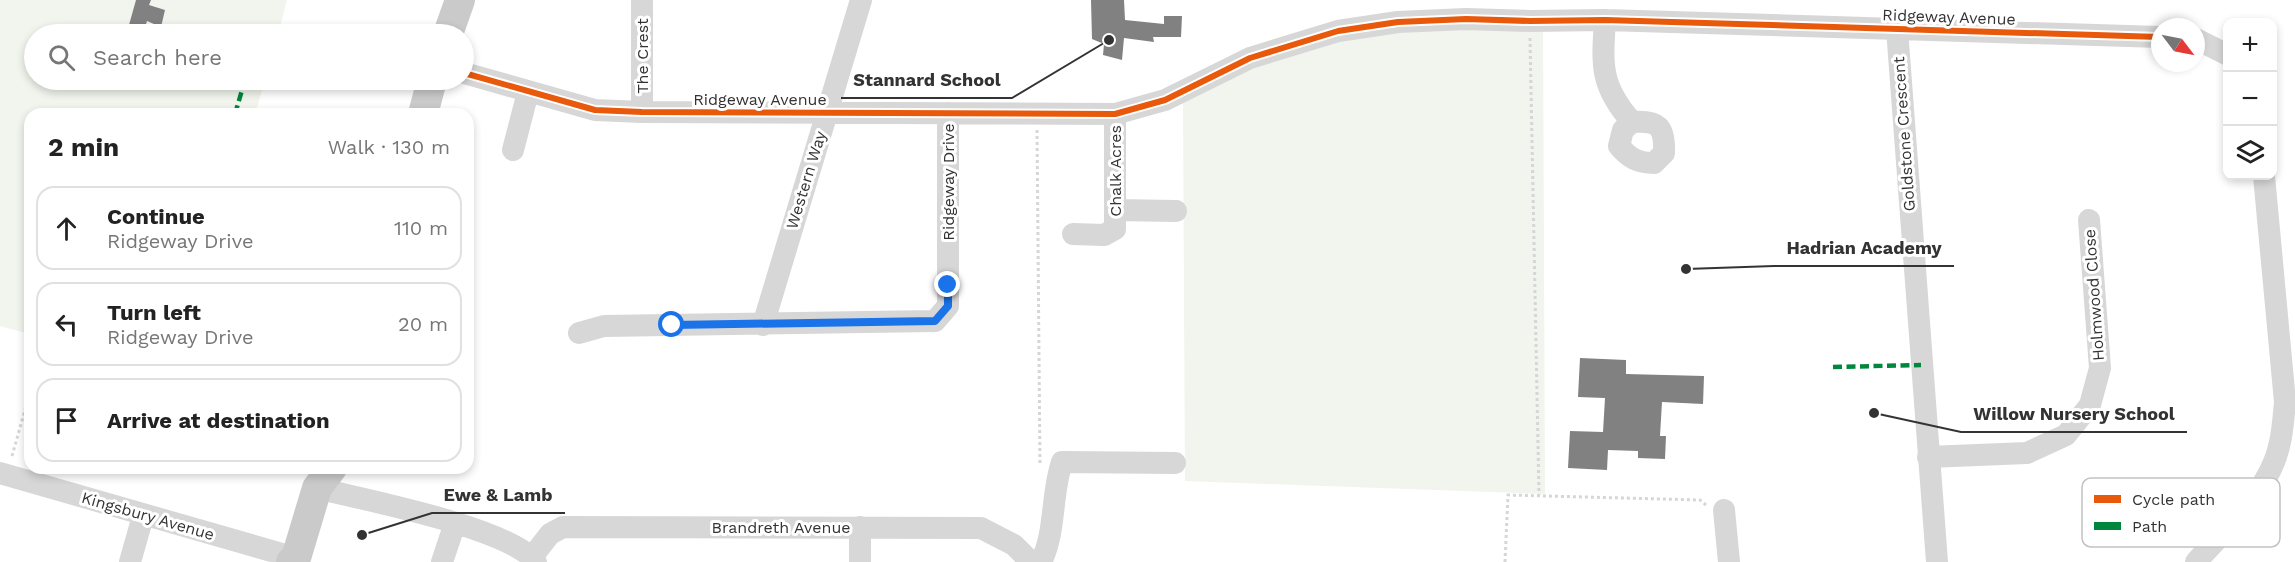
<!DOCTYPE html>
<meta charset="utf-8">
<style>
:root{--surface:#fff;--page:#f6f6f6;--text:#222;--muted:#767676;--line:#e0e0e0}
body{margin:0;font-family:"Work Sans",sans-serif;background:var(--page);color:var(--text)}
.controls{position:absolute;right:18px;top:18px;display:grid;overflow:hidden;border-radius:12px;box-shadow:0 3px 9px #0003}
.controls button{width:54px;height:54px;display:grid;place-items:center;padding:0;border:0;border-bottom:2px solid var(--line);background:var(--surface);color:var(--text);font:30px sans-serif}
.compass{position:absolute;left:2151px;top:18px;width:54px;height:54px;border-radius:50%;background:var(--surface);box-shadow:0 3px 9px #0003;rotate:122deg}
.stop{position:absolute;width:18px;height:18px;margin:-14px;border:4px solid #1a73e8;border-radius:50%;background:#fff}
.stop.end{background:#1a73e8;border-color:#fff;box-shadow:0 2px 6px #0008}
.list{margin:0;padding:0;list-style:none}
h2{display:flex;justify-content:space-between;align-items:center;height:78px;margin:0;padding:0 24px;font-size:26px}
h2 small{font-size:20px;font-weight:400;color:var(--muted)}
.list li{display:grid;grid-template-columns:39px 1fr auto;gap:18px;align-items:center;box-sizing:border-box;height:84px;margin:0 12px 12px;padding:0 12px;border:2px solid var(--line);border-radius:18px}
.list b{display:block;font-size:22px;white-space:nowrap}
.list p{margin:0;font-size:20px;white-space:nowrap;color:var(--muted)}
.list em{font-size:20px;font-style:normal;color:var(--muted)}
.icon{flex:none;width:33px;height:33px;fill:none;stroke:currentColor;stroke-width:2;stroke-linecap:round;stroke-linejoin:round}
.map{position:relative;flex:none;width:2295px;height:562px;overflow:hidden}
.search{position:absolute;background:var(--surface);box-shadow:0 3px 9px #0003;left:24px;top:24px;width:450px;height:66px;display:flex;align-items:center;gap:15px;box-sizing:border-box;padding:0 21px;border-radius:33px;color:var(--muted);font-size:22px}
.panel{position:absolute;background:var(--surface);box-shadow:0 3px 9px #0003;left:24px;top:108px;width:450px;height:366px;border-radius:18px}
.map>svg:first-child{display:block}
.green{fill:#f1f5ed}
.building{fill:#818181}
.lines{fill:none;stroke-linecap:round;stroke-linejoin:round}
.path{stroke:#d6d6d6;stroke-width:3;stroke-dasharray:3 3;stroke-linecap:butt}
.minor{stroke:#d7d7d7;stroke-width:22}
.major{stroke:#cacaca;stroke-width:30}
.quiet{stroke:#00873e;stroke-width:4.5;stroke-dasharray:9 4.5;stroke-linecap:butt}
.cycleway-casing{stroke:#fff;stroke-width:10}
.cycleway{stroke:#e8590c;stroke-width:6}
.route{stroke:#1a73e8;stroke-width:8}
.labels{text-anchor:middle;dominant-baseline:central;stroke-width:6;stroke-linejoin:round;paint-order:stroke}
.street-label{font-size:16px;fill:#333;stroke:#fff}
.key{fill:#fff;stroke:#c2c2c2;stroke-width:1.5}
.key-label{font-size:16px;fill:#333}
.leader{fill:none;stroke:#333;stroke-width:2}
.callout-dot{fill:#333;stroke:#fff;stroke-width:2}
.callout-label{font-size:18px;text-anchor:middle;font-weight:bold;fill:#333;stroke:#fff;stroke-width:6;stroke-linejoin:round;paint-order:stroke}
</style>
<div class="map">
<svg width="2295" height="562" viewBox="0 0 2295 562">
<rect width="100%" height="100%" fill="#fff"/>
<!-- green -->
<path class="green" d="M0 0H287L278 34H34V80H265L255 114H30V334L0 326Z
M1543 30 1545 494 1185 481 1183 100C1231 76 1279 50 1332 40 1400 26 1473 31 1543 30Z"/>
<!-- building -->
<path class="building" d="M136 0H151L149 5 165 10 161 27 147 21 143 34 127 32Z
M1091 0H1124L1125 20 1164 24V16H1182L1181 37H1153L1154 42 1124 38 1122 60 1103 55 1104 44 1092 39Z
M1580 358 1626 360V374L1704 376 1703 404 1662 402 1660 436H1666L1665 459 1638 458V451L1608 450 1607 470 1568 468 1570 431 1603 432 1605 398 1578 397Z"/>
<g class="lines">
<!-- path -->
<path class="path" d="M1530 38 1539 495
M1037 130 1040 466
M12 456 30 392
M1505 562 1508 495 1700 500 1706 505"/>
<!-- minor -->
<path class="minor" d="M642 0V112
M1605 20C1602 65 1600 86 1632 122 1658 120 1665 126 1664 153L1654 163C1638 163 1629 158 1619 146L1623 130 1632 122
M1897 29 1937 562
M2196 39 2228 55
M464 73 595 110 642 112 1115 114 1165 100 1250 58 1338 31 1398 22 1466 19 1530 21 1605 20 2160 37
M513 150 528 92
M1115 210 1176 211
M1073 234 1104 235 1115 229V114
M763 325 861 0
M579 333 604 326 935 321 948 306V113
M1928 457 2027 453 2066 435 2090 405 2100 368 2089 220
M0 473 296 558
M317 488C364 500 508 527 536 562
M1724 510 1729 562
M532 557 550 534 563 527 981 528 1014 545 1031 562
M130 562 143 516
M442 562 455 523
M860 562V527
M1041 562C1056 532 1051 494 1062 462L1175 463
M2196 562C2222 533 2260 498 2274 462 2282 443 2283 422 2285 402L2264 176"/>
<!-- major -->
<path class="major" d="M448 34 460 0
M423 114 432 80
M291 562 296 558 317 488 332 468"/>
<!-- quiet -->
<path class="quiet" d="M161 27 190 34
M235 114 245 80
M1833 367 1921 365"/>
<!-- cycleway casing -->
<g class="cycleway-casing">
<path id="cycleway" d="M464 73 595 110 642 112 1115 114 1165 100 1250 58 1338 31 1398 22 1466 19 1530 21 1605 20 2160 37"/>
</g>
<!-- cycleway -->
<use href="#cycleway" class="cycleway"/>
</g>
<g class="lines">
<!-- route -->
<path class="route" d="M672 325 935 321 948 306V285"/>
</g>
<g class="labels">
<!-- street labels -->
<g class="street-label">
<text transform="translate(1949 17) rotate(2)">Ridgeway Avenue</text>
<text transform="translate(642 56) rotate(-90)">The Crest</text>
<text x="760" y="99">Ridgeway Avenue</text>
<text transform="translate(1904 134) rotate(-94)">Goldstone Crescent</text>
<text transform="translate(1115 171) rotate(-90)">Chalk Acres</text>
<text transform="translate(806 180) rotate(-73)">Western Way</text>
<text transform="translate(948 182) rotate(-90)">Ridgeway Drive</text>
<text transform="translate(2094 295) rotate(-94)">Holmwood Close</text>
<text transform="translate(148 516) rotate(16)">Kingsbury Avenue</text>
<text x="781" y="527">Brandreth Avenue</text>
</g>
</g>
<!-- legend -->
<rect x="2082" y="478" width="198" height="69" rx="9" class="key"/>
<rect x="2094" y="495" width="27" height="8" fill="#e8590c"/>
<rect x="2094" y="522" width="27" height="8" fill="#00873e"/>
<g class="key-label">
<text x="2132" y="505">Cycle path</text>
<text x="2132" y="532">Path</text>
</g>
<!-- callouts -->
<path class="leader" d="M1109 40L1012 98H841M1686 269L1774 266H1954M1874 413L1961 432H2187M362 535L432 513H565"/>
<g class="callout-dot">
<circle cx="1109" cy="40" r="6"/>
<circle cx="1686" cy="269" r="6"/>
<circle cx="1874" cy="413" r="6"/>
<circle cx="362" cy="535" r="6"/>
</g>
<g class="callout-label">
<text x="927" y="86">Stannard School</text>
<text x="1864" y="254">Hadrian Academy</text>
<text x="2074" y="420">Willow Nursery School</text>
<text x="498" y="501">Ewe &amp; Lamb</text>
</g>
</svg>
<div class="controls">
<button>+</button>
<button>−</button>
<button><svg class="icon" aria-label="layers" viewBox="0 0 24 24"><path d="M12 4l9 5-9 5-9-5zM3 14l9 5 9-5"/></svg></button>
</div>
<svg class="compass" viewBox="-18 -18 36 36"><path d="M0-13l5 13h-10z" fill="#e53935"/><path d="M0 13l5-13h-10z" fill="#767676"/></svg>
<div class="stop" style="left:672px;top:325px"></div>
<div class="stop end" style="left:948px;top:285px"></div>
<div class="search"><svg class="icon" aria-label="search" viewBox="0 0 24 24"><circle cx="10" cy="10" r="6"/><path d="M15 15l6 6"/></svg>Search here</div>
<section class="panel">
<h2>2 min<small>Walk · 130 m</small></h2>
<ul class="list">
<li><svg class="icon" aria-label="ahead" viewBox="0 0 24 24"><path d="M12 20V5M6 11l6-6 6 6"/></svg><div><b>Continue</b><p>Ridgeway Drive</p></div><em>110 m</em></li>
<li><svg class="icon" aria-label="left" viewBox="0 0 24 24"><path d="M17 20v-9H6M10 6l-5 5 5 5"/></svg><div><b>Turn left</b><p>Ridgeway Drive</p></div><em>20 m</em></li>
<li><svg class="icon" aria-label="arrive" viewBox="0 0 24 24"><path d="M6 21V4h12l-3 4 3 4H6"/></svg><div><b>Arrive at destination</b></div></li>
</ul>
</section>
</div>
